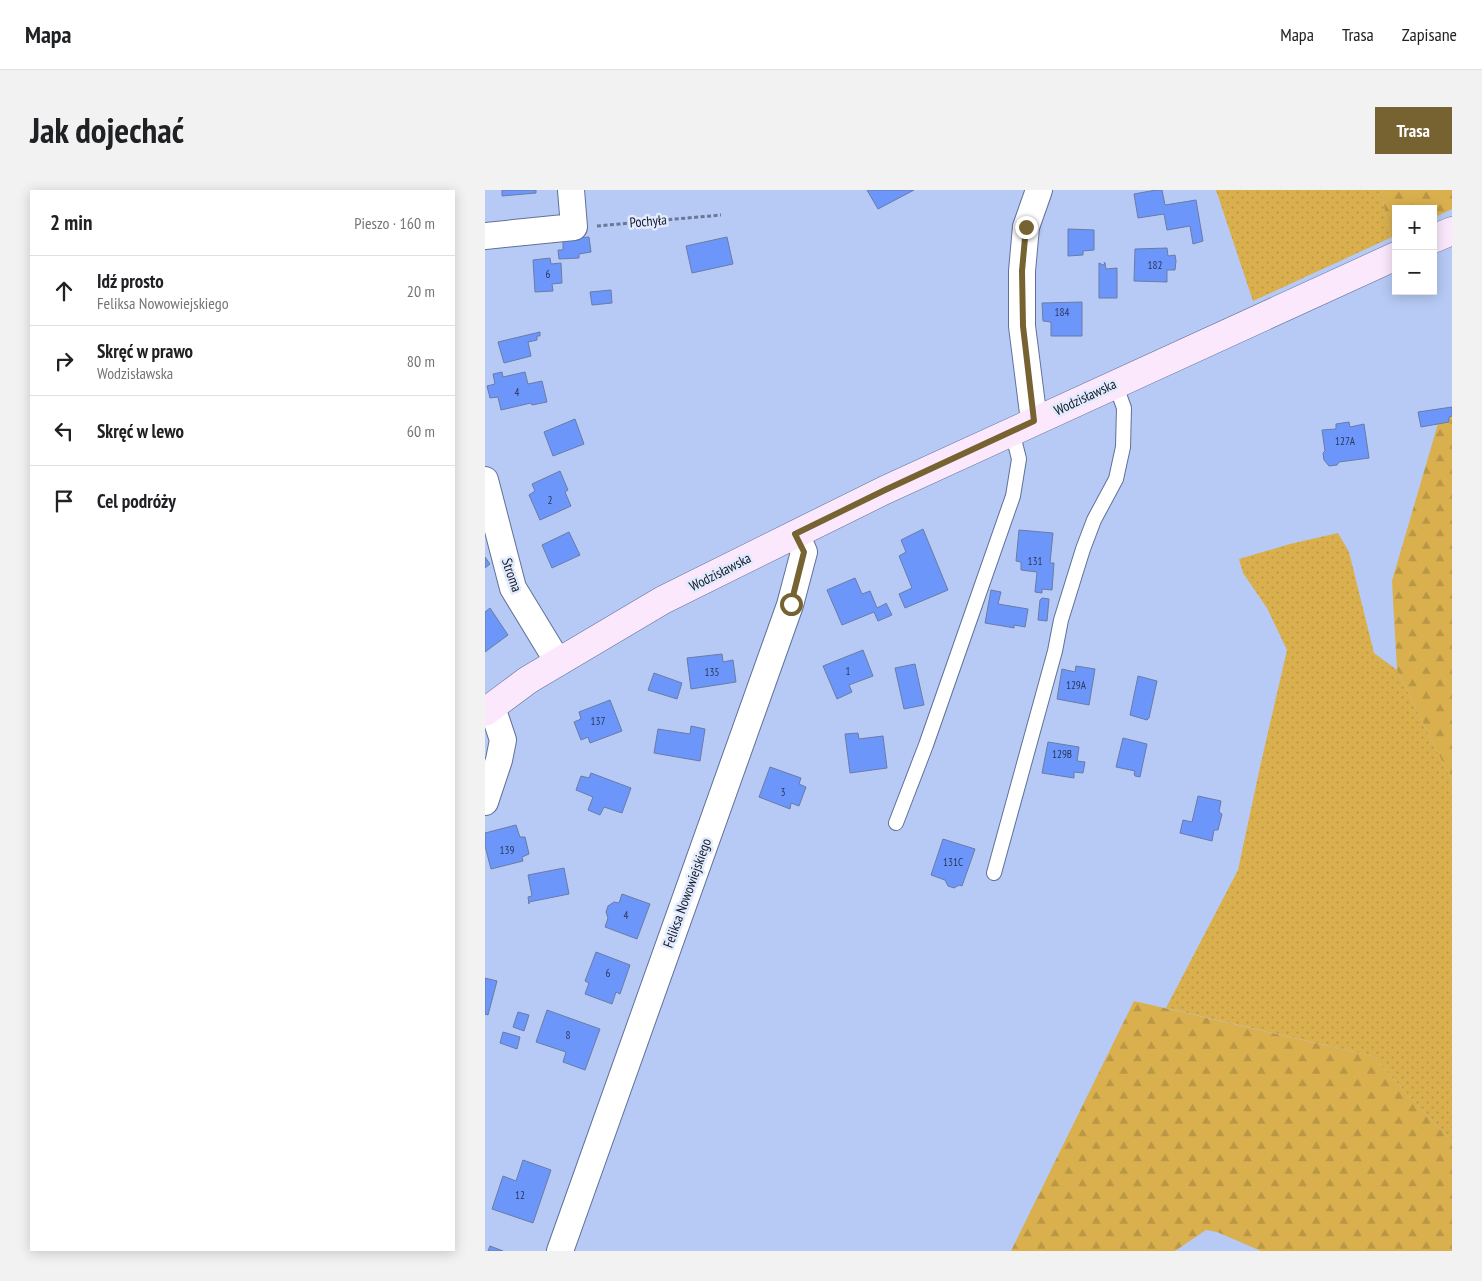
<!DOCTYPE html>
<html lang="pl">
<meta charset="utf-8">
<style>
:root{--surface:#fff;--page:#f2f2f2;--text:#202124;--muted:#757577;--line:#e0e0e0;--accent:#776231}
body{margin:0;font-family:"PT Sans Narrow",sans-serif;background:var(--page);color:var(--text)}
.controls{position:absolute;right:15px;top:15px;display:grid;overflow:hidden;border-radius:0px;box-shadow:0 2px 12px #0003}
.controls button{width:45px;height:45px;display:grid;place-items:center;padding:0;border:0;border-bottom:1px solid var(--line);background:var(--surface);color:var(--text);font:25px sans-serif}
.stop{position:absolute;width:15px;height:15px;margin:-11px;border:4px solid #776231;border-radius:50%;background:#fff}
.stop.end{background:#776231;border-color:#fff;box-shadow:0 1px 5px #0008}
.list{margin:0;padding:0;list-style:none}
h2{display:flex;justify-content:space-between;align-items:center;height:65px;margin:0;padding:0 20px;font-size:21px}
h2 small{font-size:16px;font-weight:400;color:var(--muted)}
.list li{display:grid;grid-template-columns:32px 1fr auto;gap:15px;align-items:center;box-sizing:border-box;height:70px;padding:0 20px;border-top:1px solid var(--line)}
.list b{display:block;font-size:19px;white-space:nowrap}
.list p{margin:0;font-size:16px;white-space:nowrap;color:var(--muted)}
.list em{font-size:16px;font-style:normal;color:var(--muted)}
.icon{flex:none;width:28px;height:28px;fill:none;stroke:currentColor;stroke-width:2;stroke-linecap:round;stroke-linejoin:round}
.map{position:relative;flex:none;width:967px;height:1061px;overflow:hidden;border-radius:0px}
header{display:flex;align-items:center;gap:30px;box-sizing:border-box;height:70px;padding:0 25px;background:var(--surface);border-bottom:1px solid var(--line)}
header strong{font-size:24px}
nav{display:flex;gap:28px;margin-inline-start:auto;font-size:18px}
.intro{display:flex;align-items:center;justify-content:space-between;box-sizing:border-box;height:120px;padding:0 30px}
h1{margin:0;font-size:35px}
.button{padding:12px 22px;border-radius:0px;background:var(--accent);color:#fff;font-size:18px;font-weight:700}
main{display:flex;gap:30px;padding:0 30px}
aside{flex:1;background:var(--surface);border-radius:0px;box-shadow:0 2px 12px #0003}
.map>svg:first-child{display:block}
.grass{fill:url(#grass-dots)}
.forest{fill:url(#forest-firs)}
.building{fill:#6d96fa;stroke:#6a7ca4}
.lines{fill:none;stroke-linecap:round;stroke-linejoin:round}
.lane-casing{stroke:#607199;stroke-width:16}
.street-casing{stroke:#607199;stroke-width:28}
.secondary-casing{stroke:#607199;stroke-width:29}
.path{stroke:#6a7896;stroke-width:3;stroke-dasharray:4 2.5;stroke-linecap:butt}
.lane{stroke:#fff;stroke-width:14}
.street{stroke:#fff;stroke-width:26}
.secondary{stroke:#fbe8fc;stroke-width:28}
.route{stroke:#776231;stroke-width:6}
.labels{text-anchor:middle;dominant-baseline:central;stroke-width:5;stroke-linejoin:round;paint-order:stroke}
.number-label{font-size:11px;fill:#29385c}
.street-label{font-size:14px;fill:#121928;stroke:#e2eafd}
</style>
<header>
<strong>Mapa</strong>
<nav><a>Mapa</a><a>Trasa</a><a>Zapisane</a></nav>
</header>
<div class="intro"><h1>Jak dojechać</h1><a class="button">Trasa</a></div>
<main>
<aside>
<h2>2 min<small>Pieszo · 160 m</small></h2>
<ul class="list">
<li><svg class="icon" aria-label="ahead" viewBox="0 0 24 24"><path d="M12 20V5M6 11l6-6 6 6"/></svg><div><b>Idź prosto</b><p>Feliksa Nowowiejskiego</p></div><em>20 m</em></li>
<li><svg class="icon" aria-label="right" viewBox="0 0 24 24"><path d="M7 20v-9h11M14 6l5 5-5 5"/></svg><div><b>Skręć w prawo</b><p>Wodzisławska</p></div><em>80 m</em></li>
<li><svg class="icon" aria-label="left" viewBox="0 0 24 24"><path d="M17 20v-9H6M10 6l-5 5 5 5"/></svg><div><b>Skręć w lewo</b></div><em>60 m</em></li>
<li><svg class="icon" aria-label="arrive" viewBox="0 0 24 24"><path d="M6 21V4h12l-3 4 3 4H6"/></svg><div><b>Cel podróży</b></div></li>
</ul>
</aside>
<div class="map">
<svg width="967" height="1061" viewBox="0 0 967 1061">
<defs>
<pattern id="grass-dots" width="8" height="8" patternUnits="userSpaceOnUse" patternTransform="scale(1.25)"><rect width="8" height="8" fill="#dab04e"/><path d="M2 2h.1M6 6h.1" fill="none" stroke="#ba9744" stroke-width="1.8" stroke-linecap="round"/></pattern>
<pattern id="forest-firs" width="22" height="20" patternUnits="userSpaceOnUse" patternTransform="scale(1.25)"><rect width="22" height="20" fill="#dab04e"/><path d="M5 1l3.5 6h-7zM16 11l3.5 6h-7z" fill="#ba9744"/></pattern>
</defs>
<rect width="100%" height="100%" fill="#b6caf5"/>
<!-- grass -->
<path class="grass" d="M731 0H896L905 48 768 111Z
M853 343 864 362 889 463 912 480 967 591V952L887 866 681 818 753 680 775 577 802 460 782 418 758 383 754 369 805 354Z"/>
<!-- forest -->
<path class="forest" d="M896 0H967V19L948 28V19H911V45L905 48Z
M967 218V591L912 480 907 391 957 220Z
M649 811 887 866 967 952V1061H776L732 1042 721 1040 690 1061H526Z"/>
<!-- building -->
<path class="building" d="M17 0H51V3L17 6Z
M382 0H429L393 19Z
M671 0H677L680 15 711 10 718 51 708 54 705 36 682 40 679 24 653 28 649 4Z
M583 39 609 40V60L598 61V65L583 66Z
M104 47 106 62 94 64V68L74 69 73 60H78V49Z
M242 47 248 74 207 83 201 56Z
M682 58 683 66 690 65 691 71 690 80H682V92L649 91 650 59Z
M65 68 66 74 76 73 77 93 67 94 68 101 50 102 48 70Z
M619 72 620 73 621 79 632 78V108H614V73L618 75 620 74Z
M126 100 127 113 107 115 105 102Z
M597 112V146H566V132L558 131 557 113Z
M55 142V146H52V150L43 152 46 166 19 173 13 152Z
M17 182 18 187 40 182 43 194 57 191 62 212 47 215 46 213 16 220 13 207 5 208 2 196 10 194 8 184Z
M967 217V226L964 227V232L936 237 933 222Z
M90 229 99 254 68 266 59 242Z
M864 232 865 237 879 234 884 268 854 272 852 275 844 276 839 270 838 263 840 261 837 240 851 239V234Z
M75 281 83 300 80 302 86 316 55 330 44 305 50 301 47 294Z
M438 339 463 400 420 418 414 404 427 398 414 366 421 362 416 350Z
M534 340 568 343 565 373H569L567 400 557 399V403L550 402 552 382 536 380V372L531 371Z
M84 342 95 365 67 378 57 355Z
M0 367 5 374 0 378Z
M370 388 377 404 385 401 392 418 400 414 401 413 407 425 393 431 389 422 357 435 342 400Z
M506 400 516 402 513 414 543 419 540 437 529 435V438L524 437 500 433Z
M557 408 564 409 562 431 553 430 555 410Z
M5 418 23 445 0 462V422Z
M378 460 388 486 364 495 367 502 352 509 338 476Z
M237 464 238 472 248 470 251 492 206 499 202 468Z
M430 474 439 515 419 519 410 478Z
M591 476 610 479 604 515 572 509 577 479 590 482Z
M169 483 197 493 192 509 163 500Z
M653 486 672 491 664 528 662 530 645 525Z
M125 510 137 541 105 553 103 547 96 550 89 532 96 529 94 522Z
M206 536 220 539 215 571 169 563 173 539 205 544Z
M373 543 374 549 398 546 402 578 365 583 360 544Z
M638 548 662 554 655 587 650 586 649 584 650 581 631 577Z
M563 552 594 557 592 571 600 572 598 583 589 582V588L557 583Z
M285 577 316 588 314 594 321 597 314 616 306 613 305 619 274 607Z
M106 583 146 598 137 623 119 617 115 625 103 620 108 607 91 600 96 586 104 588Z
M713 606 736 611 734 622 737 624 733 640H729L727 651 695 643 698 630 707 632Z
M31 635 35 647H40L44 664 37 667 38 671 6 679 0 656V643Z
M458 649 490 659 477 696 474 695 469 698 463 696 460 690 446 685Z
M79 678 84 704 44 712V714L43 707 47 706 43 685Z
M137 704 165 714 152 749 120 737 123 728 121 722 123 716 129 712 134 713Z
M111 762 145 775 135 804 131 802 127 814 100 804 104 793 100 791Z
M0 788 12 791 3 825 0 824Z
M62 820 115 839 100 880 78 872 81 862 51 852Z
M33 822 44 825 39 841 28 837Z
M18 842 35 847 32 859 15 853Z
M38 970 66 980 48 1033 7 1019 18 986 31 991Z
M5 1056 18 1061H3Z"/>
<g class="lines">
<!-- lane casing -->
<g class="lane-casing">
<path id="lane" d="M411 633 441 555 528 306 534 269 527 241
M509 683 570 461 576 430 598 359 609 330 631 289 638 257 639 218 630 193"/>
</g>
<!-- street casing -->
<g class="street-casing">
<path id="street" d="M0 46 89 37 86 0
M549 231 537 136V81L541 37 554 0
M0 290 28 398 73 472
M0 612 14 570 18 550 7 517
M75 1061 305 415 319 362 311 344"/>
</g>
<!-- secondary casing -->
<g class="secondary-casing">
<path id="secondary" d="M948 49 967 41
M0 522 43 490 178 410 311 344 400 300 911 66"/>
</g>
<!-- path -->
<path class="path" d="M112 36 236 25"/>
<!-- lane -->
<use href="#lane" class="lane"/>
<!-- street -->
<use href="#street" class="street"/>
<!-- secondary -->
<use href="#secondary" class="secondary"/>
</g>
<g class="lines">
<!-- route -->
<path class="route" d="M306 414 319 362 310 344 400 300 549 231 538 136 537 81 541 37"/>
</g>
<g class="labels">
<!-- number labels -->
<g class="number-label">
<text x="670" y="75">182</text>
<text x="63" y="84">6</text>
<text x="577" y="122">184</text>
<text x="32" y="202">4</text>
<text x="860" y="251">127A</text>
<text x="65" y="310">2</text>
<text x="550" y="371">131</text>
<text x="363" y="481">1</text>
<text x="227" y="482">135</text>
<text x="591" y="495">129A</text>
<text x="113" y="531">137</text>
<text x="577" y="564">129B</text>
<text x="298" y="602">3</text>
<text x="22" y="660">139</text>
<text x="468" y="672">131C</text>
<text x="141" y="725">4</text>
<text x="123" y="783">6</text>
<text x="83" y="845">8</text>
<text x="35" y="1005">12</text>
</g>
<!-- street labels -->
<g class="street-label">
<text transform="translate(163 31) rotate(-5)">Pochyła</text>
<text transform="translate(600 207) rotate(-25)">Wodzisławska</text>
<text transform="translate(235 382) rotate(-27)">Wodzisławska</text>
<text transform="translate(27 385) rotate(71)">Stroma</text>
<text transform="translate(202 703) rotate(-70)">Feliksa Nowowiejskiego</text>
</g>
</g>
</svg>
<div class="controls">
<button>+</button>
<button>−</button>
</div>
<div class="stop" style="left:306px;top:414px"></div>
<div class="stop end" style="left:541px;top:37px"></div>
</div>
</main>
